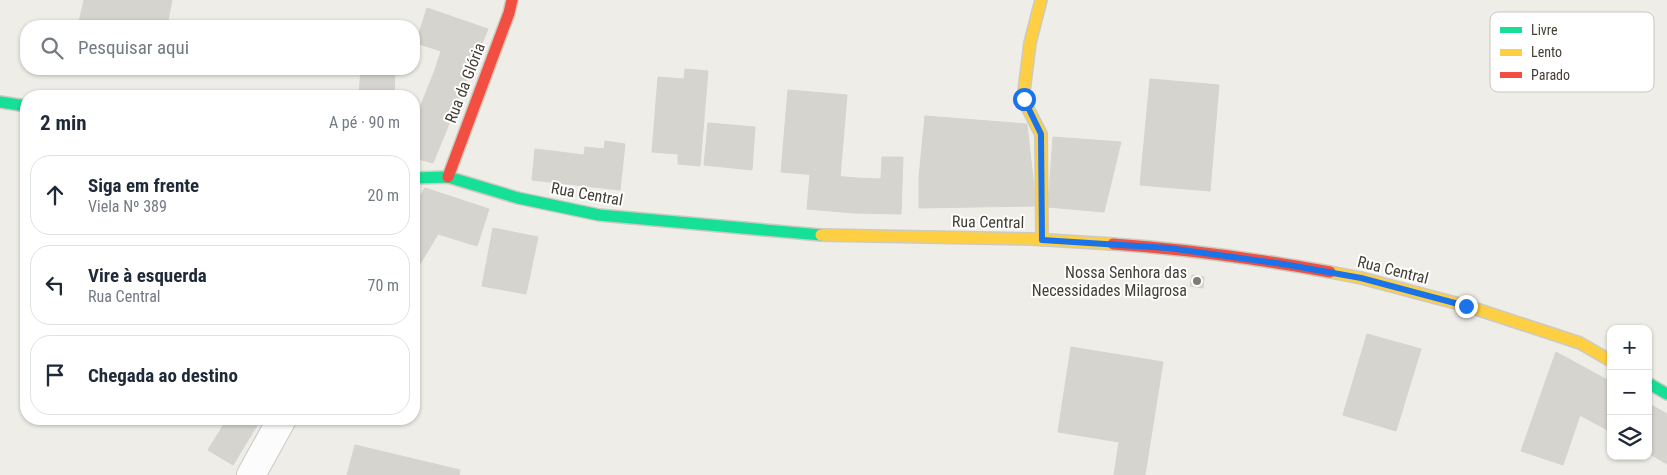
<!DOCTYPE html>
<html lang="pt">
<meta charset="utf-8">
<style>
:root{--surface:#fff;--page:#f2f2f3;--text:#1f2937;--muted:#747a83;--line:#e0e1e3}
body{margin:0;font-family:"Roboto Condensed",sans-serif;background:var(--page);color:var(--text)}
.controls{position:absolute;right:15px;bottom:15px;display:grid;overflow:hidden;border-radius:10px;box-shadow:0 1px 4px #0004}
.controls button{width:45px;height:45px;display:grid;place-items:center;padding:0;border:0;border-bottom:1px solid var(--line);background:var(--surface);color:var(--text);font:25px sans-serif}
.stop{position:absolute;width:15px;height:15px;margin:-11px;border:4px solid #1a73e8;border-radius:50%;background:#fff}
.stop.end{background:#1a73e8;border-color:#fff;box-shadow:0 1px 5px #0008}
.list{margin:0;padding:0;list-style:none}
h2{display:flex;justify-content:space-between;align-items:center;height:65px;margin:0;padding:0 20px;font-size:21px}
h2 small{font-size:16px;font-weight:400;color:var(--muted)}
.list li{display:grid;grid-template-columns:32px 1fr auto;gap:15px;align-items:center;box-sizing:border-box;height:80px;margin:0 10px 10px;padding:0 10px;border:1px solid var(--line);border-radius:20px}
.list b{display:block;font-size:19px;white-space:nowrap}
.list p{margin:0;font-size:16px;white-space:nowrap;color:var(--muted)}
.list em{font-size:16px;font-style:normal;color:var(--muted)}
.icon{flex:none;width:28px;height:28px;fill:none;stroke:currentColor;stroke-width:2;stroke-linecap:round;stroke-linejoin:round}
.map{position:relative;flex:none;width:1667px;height:475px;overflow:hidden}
.search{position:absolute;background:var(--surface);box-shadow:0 1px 4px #0004;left:20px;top:20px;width:400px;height:55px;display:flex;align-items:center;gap:12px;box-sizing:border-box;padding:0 18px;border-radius:20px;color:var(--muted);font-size:19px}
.panel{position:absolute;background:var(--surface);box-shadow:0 1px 4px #0004;left:20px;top:90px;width:400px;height:335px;border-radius:20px}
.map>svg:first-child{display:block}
.building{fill:#d6d4cf;stroke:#d6d4ce}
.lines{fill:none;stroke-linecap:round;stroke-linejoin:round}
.street-casing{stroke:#cbc9c4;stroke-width:30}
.fast-casing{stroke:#cdcabf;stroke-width:14}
.slow-casing{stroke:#cdcabf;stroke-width:14}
.jam-casing{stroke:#cdcabf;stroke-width:14}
.street{stroke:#fcfcfc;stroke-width:28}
.fast{stroke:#16e098;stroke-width:11}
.slow{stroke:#ffcf43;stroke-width:11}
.jam{stroke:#f24e42;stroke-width:11}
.route{stroke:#1a73e8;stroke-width:6}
.poi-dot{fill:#807b73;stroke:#fff;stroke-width:2}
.labels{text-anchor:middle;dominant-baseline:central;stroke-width:4;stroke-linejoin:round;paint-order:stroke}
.street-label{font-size:16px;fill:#443e34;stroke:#fff}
.poi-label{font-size:16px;fill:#443e34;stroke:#fff;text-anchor:end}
.key{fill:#fff;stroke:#c7c5c2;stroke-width:1}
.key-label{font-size:14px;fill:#443e34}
</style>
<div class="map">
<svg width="1667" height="475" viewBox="0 0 1667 475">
<rect width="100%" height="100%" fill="#eeede8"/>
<!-- building -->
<path class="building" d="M84 0H172L167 26H78Z
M427 8 488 29 467 80 435 70 441 51 416 43Z
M361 69H395L394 96H359Z
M685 69 708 71 700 166 678 164V154L652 152 658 77 684 79Z
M435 70 467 80 433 163 414 158V122Z
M1150 79 1219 85 1210 191 1140 185Z
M788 90 847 95 840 177 781 172Z
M925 116 1027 124 1036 206 919 208V177Z
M708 123 755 127 752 170 704 165Z
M1053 137 1121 142 1104 212 1048 207Z
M605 141 625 144 620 190 532 180 535 149 584 155 585 147 604 149Z
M882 157H903L901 214 854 213 857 178 881 179Z
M810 174 857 178 854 213 807 209Z
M425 188 489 209 477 246 438 234 414 274V206Z
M493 228 538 237 526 294 482 286Z
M1192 275 1204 277 1203 288 1190 286Z
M1367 334 1421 349 1396 431 1343 415Z
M1071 347 1163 362 1145 475H1114L1119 442 1058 432Z
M1556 352 1611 382V432L1541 394Z
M1541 394 1580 415 1563 465 1521 451Z
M1648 403 1667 414V464L1648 453Z
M227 419H261L233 465 208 450Z
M355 445 460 470 459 475H347Z"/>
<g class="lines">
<!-- street casing -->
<g class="street-casing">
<path id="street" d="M251 475 282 419"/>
</g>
<!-- fast casing -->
<g class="fast-casing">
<path id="fast" d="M0 102 26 106
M414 178 448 177 518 198 599 215 821 235
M1648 383 1667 394"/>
</g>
<!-- slow casing -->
<g class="slow-casing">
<path id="slow" d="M1041 0 1030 43 1023 99 1041 134 1042 240
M821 235 1032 239 1113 244
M1330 272 1361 278 1467 306 1580 343 1611 361"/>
</g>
<!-- jam casing -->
<g class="jam-casing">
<path id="jam" d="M448 177 509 13 512 0
M1113 244C1186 249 1258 259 1330 272"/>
</g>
<!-- street -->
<use href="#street" class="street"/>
<!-- fast -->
<use href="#fast" class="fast"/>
<!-- slow -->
<use href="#slow" class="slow"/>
<!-- jam -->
<use href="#jam" class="jam"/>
</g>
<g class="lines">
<!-- route -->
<path class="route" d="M1024 99 1041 134 1042 240 1168 248 1283 264 1361 278 1466 306"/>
</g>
<!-- markers -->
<circle class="poi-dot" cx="1197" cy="281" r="5"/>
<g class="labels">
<!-- street labels -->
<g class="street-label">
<text transform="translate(465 83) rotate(-69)">Rua da Glória</text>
<text transform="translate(587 194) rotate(10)">Rua Central</text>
<text transform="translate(988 222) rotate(1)">Rua Central</text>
<text transform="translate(1393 270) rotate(14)">Rua Central</text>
</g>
<!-- poi labels -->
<g class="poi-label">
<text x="1187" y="272">Nossa Senhora das<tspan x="1187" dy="18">Necessidades Milagrosa</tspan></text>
</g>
</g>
<!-- legend -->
<rect x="1490" y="12" width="164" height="80" rx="8" class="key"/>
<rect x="1500" y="27" width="22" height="6" fill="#16e098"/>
<rect x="1500" y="49" width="22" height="7" fill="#ffcf43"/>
<rect x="1500" y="72" width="22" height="6" fill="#f24e42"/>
<g class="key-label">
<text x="1531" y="35">Livre</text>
<text x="1531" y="57">Lento</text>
<text x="1531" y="80">Parado</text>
</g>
</svg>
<div class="controls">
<button>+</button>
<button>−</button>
<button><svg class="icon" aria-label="layers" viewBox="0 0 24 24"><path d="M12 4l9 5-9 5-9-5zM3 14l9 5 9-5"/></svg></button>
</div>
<div class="stop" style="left:1024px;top:99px"></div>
<div class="stop end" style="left:1466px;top:306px"></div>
<div class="search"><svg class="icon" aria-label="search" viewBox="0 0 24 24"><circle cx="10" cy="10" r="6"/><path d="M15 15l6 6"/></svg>Pesquisar aqui</div>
<section class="panel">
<h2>2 min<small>A pé · 90 m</small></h2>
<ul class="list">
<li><svg class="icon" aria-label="ahead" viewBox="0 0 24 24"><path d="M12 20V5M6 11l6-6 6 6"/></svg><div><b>Siga em frente</b><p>Viela Nº 389</p></div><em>20 m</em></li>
<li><svg class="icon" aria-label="left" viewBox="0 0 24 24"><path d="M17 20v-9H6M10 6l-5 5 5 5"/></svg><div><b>Vire à esquerda</b><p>Rua Central</p></div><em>70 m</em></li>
<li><svg class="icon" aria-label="arrive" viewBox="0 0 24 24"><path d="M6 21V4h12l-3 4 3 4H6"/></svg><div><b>Chegada ao destino</b></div></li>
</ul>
</section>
</div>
